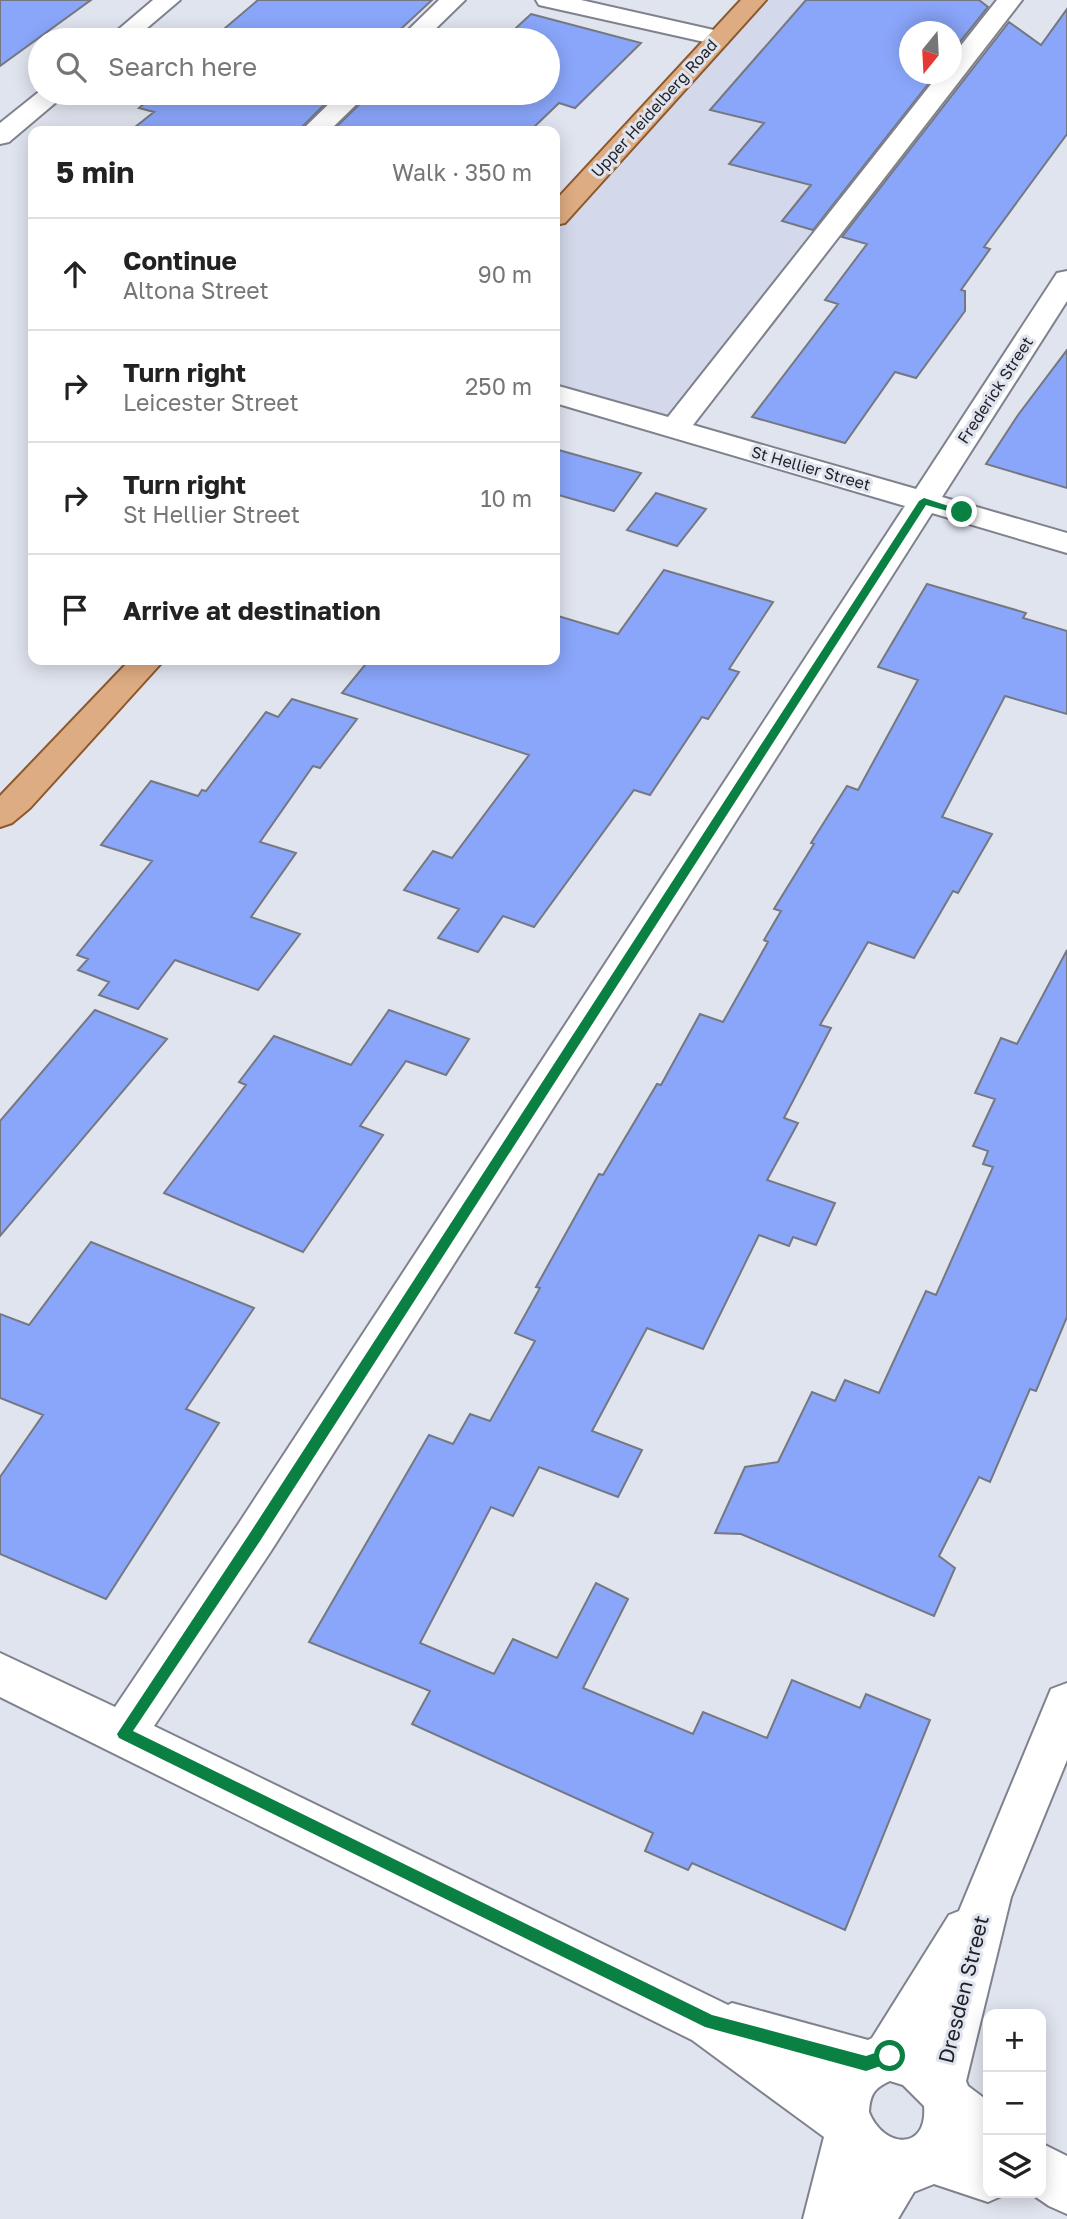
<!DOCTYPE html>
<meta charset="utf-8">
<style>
:root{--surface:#fff;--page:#f2f2f2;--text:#222;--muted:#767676;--line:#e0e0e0}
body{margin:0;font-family:"Golos Text",sans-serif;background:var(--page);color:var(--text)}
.controls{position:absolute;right:21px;bottom:21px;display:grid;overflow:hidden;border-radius:14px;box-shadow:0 4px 18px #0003}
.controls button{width:63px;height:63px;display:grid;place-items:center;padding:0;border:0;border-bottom:2px solid var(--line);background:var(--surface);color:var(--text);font:35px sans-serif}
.compass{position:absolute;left:899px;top:21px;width:63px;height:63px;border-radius:50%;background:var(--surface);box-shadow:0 4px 18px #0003;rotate:198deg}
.stop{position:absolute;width:21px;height:21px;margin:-16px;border:5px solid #0b8043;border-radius:50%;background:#fff}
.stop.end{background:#0b8043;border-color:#fff;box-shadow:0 2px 7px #0008}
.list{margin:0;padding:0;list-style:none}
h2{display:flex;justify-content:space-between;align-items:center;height:91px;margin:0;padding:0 28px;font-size:30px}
h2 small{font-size:23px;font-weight:400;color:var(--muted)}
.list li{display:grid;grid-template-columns:46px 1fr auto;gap:21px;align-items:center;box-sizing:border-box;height:112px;padding:0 28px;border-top:2px solid var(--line)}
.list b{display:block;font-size:26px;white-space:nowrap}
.list p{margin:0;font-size:23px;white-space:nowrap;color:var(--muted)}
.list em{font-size:23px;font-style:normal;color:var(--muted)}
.icon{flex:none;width:38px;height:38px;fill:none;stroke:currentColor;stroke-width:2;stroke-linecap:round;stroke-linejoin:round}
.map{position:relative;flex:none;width:1067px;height:2219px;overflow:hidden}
.search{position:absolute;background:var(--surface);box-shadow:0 4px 18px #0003;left:28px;top:28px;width:532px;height:77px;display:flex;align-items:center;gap:18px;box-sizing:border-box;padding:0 24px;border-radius:38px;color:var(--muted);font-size:26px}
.panel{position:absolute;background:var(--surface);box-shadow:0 4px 18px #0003;left:28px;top:126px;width:532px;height:539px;border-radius:14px}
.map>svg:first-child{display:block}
.built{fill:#d3d9ea;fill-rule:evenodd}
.building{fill:#8aa6fa;stroke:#757881;stroke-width:2}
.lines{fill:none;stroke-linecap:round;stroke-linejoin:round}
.minor-casing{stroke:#7f828c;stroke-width:4}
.major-casing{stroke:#8d582b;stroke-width:4}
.minor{fill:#fff;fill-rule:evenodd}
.major{fill:#deac82;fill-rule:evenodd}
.route{fill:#0b8043}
.labels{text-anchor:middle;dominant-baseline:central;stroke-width:6;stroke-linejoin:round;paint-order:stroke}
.far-street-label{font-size:16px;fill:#1f2125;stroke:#e0e4ef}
.near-street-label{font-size:21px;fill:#1f2125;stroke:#e0e4ef}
</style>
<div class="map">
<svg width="1067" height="2219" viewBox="0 0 1067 2219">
<rect width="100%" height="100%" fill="#e0e4ef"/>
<!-- built -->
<path class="built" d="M754 0H1010L675 428 555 394V217ZM909 32H951V74H909Z"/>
<!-- building -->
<path class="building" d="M0 0H91L0 66Z
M258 0H432L389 40H211Z
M806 0H979L988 7 951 53V32H909V74H936L813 230 782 221 811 185 729 164 764 123 710 110Z
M1067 9V134L984 247 990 249 961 290 965 291V311L916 378 895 372 845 443 752 417 838 304 825 300 867 244 842 237 1009 22 1041 45Z
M531 14 641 43 575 108 559 103 530 131H332L371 93H548V40H503Z
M157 93H336L298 131H130L154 112 139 108Z
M1067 350V488L986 464 1018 415Z
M555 449 641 473 614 511 555 494Z
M656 493 706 509 677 546 627 530Z
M664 570 773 602 729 669 739 672 708 719 702 717 650 795 634 790 534 927 503 916 478 952 438 938 459 909 404 890 433 851 452 858 529 755 342 693 369 660H555V615L618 634Z
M927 584 1026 613 1023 618 1067 631V714L1005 696 942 817 992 834 958 893 953 891 914 958 868 942 820 1025 831 1028 784 1118 798 1123 767 1180 835 1203 816 1245 793 1237 789 1246 759 1235 703 1349 647 1328 592 1431 642 1450 618 1497 539 1467 513 1516 491 1507 420 1643 494 1674 513 1639 557 1658 596 1583 628 1599 583 1688 693 1734 703 1712 767 1738 792 1680 860 1708 866 1694 930 1720 845 1930 692 1863 688 1870 645 1851 653 1833 412 1724 430 1691 309 1642 429 1435 453 1444 470 1414 490 1421 535 1341 515 1333 540 1288 536 1287 599 1174 603 1175 657 1084 661 1085 700 1014 723 1022 768 942 764 940 781 911 774 909 814 844 811 843 847 786 858 790 918 680 878 667Z
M292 699 357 719 320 768 313 766 260 842 296 853 251 917 300 934 258 990 175 960 138 1009 99 995 109 982 78 970 88 959 77 955 152 861 101 845 151 781 198 796 202 790 206 791 266 712 278 717Z
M1067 950V1317L1036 1391 1030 1389 990 1482 979 1477 939 1556 955 1568 934 1616 741 1534 715 1533 745 1467 778 1462 812 1392 835 1401 845 1380 879 1393 926 1291 936 1295 993 1167 983 1164 988 1151 973 1146 995 1099 975 1093 1001 1038 1017 1044Z
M95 1010 167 1039 0 1236V1121Z
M389 1010 469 1039 446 1075 406 1061 360 1126 383 1135 303 1252 164 1193 246 1085 239 1082 274 1036 351 1065Z
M91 1242 254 1308 186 1409 219 1423 106 1599 0 1554V1477L43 1415 0 1398V1314L29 1325Z"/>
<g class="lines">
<!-- minor casing -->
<g class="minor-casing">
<path id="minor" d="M153 0H180L133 40H106Z
M439 0H465L424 40H398Z
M536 0H581L727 33 730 38 727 43 718 45 539 5Z
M997 0H1022L693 425 916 489 1057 273 1067 271V301L942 497 1067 533V553L932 513 271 1551 154 1726 728 2005 732 2003 868 2040 872 2038 949 1915 959 1911 1051 1689 1067 1683V1760L1011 1897 966 2081 968 2086 988 2101V2193L1006 2194 988 2202 934 2184 914 2192 898 2219H803L824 2137 692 2040 0 1697V1653L115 1707 239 1523 905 506 555 403V385L668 417 939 74H951V58ZM890 2081 903 2085 924 2106C928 2152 883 2148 869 2112 870 2095 874 2088 890 2081Z
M40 91 67 93 9 142 0 144V123Z
M340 93H368L329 131H301Z
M1041 2143 1067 2156V2214L1049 2206 1030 2193H1041Z"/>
</g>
<!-- major casing -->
<g class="major-casing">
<path id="major" d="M741 0H766L565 223 555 225V201Z
M130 660H164L30 808 12 823 0 827V796Z"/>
</g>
<!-- minor -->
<use href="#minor" class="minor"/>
<!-- major -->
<use href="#major" class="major"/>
</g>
<!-- route -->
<path class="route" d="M924 498 967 512 962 515 926 505 260 1541 133 1731 712 2015 866 2056 890 2048 895 2050 897 2056 895 2061 866 2071 705 2027 119 1738 117 1734 250 1533 919 501Z"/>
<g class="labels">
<!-- far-street labels -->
<g class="far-street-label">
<text transform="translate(654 108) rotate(-48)">Upper Heidelberg Road</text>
<text transform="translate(995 390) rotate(-57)">Frederick Street</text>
<text transform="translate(811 468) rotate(16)">St Hellier Street</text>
</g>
<!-- near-street labels -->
<g class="near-street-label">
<text transform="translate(963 1989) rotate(-76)">Dresden Street</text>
</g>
</g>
</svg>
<div class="controls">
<button>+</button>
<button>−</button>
<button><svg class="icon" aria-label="layers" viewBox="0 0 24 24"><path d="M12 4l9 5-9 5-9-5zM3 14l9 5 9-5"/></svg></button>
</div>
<svg class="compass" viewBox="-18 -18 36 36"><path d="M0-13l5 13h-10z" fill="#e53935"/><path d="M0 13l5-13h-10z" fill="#767676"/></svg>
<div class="stop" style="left:890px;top:2056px"></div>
<div class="stop end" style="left:962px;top:512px"></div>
<div class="search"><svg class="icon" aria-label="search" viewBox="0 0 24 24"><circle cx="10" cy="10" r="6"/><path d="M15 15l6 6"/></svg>Search here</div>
<section class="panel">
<h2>5 min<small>Walk · 350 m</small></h2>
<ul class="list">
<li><svg class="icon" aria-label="ahead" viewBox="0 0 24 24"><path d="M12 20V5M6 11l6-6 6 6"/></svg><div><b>Continue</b><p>Altona Street</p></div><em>90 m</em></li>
<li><svg class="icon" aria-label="right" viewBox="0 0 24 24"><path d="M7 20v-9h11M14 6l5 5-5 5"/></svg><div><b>Turn right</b><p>Leicester Street</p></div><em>250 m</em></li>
<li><svg class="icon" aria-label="right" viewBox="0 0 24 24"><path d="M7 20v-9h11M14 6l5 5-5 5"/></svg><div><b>Turn right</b><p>St Hellier Street</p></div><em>10 m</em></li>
<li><svg class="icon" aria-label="arrive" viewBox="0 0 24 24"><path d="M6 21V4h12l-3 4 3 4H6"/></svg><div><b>Arrive at destination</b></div></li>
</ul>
</section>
</div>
